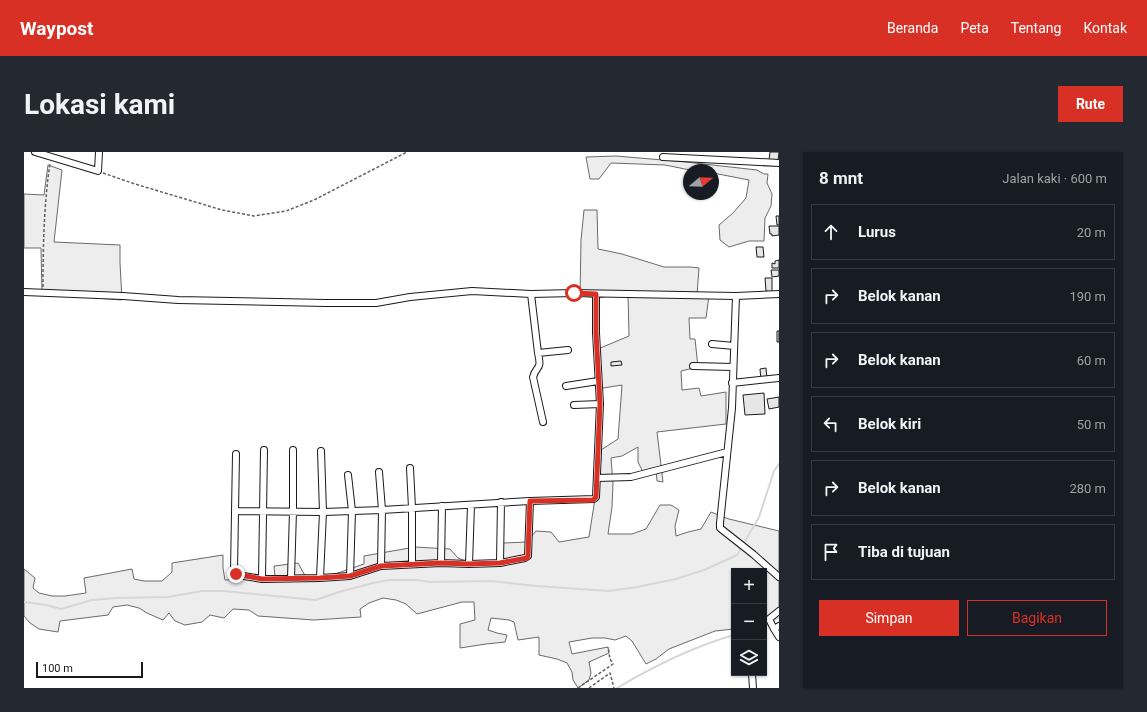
<!DOCTYPE html>
<html lang="id">
<meta charset="utf-8">
<style>
:root{--surface:#171b24;--page:#242831;--text:#f1f3f6;--muted:#9ea1a6;--line:#363941;--accent:#d93025}
body{margin:0;font-family:Roboto,sans-serif;background:var(--page);color:var(--text)}
.controls{position:absolute;right:12px;bottom:12px;display:grid;overflow:hidden;border-radius:0px;box-shadow:0 1px 3px #0004}
.controls button{width:36px;height:36px;display:grid;place-items:center;padding:0;border:0;border-bottom:1px solid var(--line);background:var(--surface);color:var(--text);font:20px sans-serif}
.compass{position:absolute;left:659px;top:12px;width:36px;height:36px;border-radius:50%;background:var(--surface);box-shadow:0 1px 3px #0004;rotate:71deg}
.scale{position:absolute;left:12px;bottom:10px;width:107px;box-sizing:border-box;padding-left:4px;border:2px solid #1a1a1a;border-top:0;font-size:11px;line-height:14px;white-space:nowrap;color:#1a1a1a;-webkit-text-stroke:3px #fff;paint-order:stroke}
.stop{position:absolute;width:12px;height:12px;margin:-9px;border:3px solid #d93025;border-radius:50%;background:#fff}
.stop.end{background:#d93025;border-color:#fff;box-shadow:0 1px 4px #0008}
.list{margin:0;padding:0;list-style:none}
h2{display:flex;justify-content:space-between;align-items:center;height:52px;margin:0;padding:0 16px;font-size:17px}
h2 small{font-size:13px;font-weight:400;color:var(--muted)}
.list li{display:grid;grid-template-columns:26px 1fr auto;gap:12px;align-items:center;box-sizing:border-box;height:56px;margin:0 8px 8px;padding:0 8px;border:1px solid var(--line);border-radius:0px}
.list b{display:block;font-size:15px;white-space:nowrap}
.list em{font-size:13px;font-style:normal;color:var(--muted)}
.actions{display:flex;gap:8px;padding:12px 16px}
.actions a{flex:1;padding:9px 0;border:1px solid var(--accent);border-radius:0px;text-align:center;font-size:14px;color:var(--accent)}
.actions .main{background:var(--accent);color:#fff}
.icon{flex:none;width:22px;height:22px;fill:none;stroke:currentColor;stroke-width:2;stroke-linecap:round;stroke-linejoin:round}
.map{position:relative;flex:none;width:755px;height:536px;overflow:hidden;border-radius:0px}
header{display:flex;align-items:center;gap:24px;box-sizing:border-box;height:56px;padding:0 20px;background:var(--accent);color:#fff}
header strong{font-size:19px}
nav{display:flex;gap:22px;margin-inline-start:auto;font-size:14px}
.intro{display:flex;align-items:center;justify-content:space-between;box-sizing:border-box;height:96px;padding:0 24px}
h1{margin:0;font-size:28px}
.button{padding:10px 18px;border-radius:0px;background:var(--accent);color:#fff;font-size:14px;font-weight:700}
main{display:flex;gap:24px;padding:0 24px}
aside{flex:1;background:var(--surface);border-radius:0px;box-shadow:0 1px 3px #0004}
.map>svg:first-child{display:block}
.built{fill:#ededed;stroke:#6a6a6a}
.lines{fill:none;stroke-linecap:round;stroke-linejoin:round}
.stream{stroke:#d7d7d7;stroke-width:2}
.building{fill:#e6e6e6;stroke:#1a1a1a}
.minor-casing{stroke:#1a1a1a;stroke-width:8}
.path{stroke:#5f5f5f;stroke-width:1.5;stroke-dasharray:3 2;stroke-linecap:butt}
.minor{stroke:#fff;stroke-width:6}
.route{stroke:#d93025;stroke-width:5}
</style>
<header>
<strong>Waypost</strong>
<nav><a>Beranda</a><a>Peta</a><a>Tentang</a><a>Kontak</a></nav>
</header>
<div class="intro"><h1>Lokasi kami</h1><a class="button">Rute</a></div>
<main>
<div class="map">
<svg width="755" height="536" viewBox="0 0 755 536">
<rect width="100%" height="100%" fill="#fff"/>
<!-- built -->
<path class="built" d="M592 4 662 10 733 18 740 22H744L743 31 748 42 747 54 741 66 740 89H725L705 95 696 88 695 73 709 61 722 46 725 28 689 21V18H666L641 13 587 11 575 27H566L562 5Z
M24 13 38 18 30 90 96 93V111L98 148 18 142 17 96H0V42L20 43Z
M560 58H573L574 97 598 102 640 115H667L675 116 673 143H685L682 166H665L666 187H671L674 215 657 219 658 238 675 236 677 244 702 240V272L633 280 639 330 633 329 632 318 619 320 614 310V295L598 304 587 306 589 332 588 355 584 382H608L622 377 636 353H647L655 358 651 374 652 384 664 380 677 377 687 360 705 367 755 379V461L740 472V419H710V477L691 479 645 497 632 507 622 512 608 489 602 484 591 488 581 486H568L545 490 548 502 584 495 585 501 565 510 567 521 565 528 554 536 549 528 548 520 543 511 533 507 515 503V485L494 488 490 470 485 468 467 466 464 478 473 481 483 483 481 490 462 492 436 496V472L451 468 450 450H438L393 462 382 452 372 448 359 446 345 451 336 457 337 465 290 468 234 464 225 458 209 457 200 466 186 463 178 470 161 473 151 469 145 461 139 468 123 461 115 456 103 453 89 455 84 463 36 469 34 480 15 477 6 471 0 464V417L11 426 9 436 15 441 28 444H41L62 441 60 426 108 417 110 427 120 429H138L148 420V411L199 403V416L201 428 251 426 250 414 274 411 284 429 308 423 340 412V404L391 395 426 397 434 406 450 412 472 409 479 391 503 390 512 379 527 380 535 390 565 385 577 308V298L594 287 598 233 573 237 574 197 605 184 604 142H593L575 146 556 144 557 88Z"/>
<g class="lines">
<!-- stream -->
<path class="stream" d="M0 450 22 453 37 457 68 448 92 446 144 445 178 439H200L292 448 315 440 349 431 365 428H393L406 430 467 429 512 434 585 439 613 435 652 427 680 418 713 403 735 365 750 319 755 312
M740 475 755 465
M593 536C630 514 668 495 710 483"/>
</g>
<!-- building -->
<path class="building" d="M746 0H755L754 9 745 8Z
M752 64H755V73H753Z
M745 74H755V83L748 84V82H746Z
M732 95H739L740 105H733Z
M755 108V116H748V111L751 112V109Z
M747 118H755V124L748 125Z
M741 126H748V140L742 139Z
M753 179H755V190H753Z
M597 209 598 213 587 214V210Z
M742 216 743 227 737 228 736 217Z
M740 241 741 262 721 263 719 243Z
M755 245V255L745 257 743 247Z"/>
<g class="lines">
<!-- minor casing -->
<g class="minor-casing">
<path id="minor" d="M11 0 74 19 75 0
M639 5 755 11
M0 140 99 144 154 148 302 151H352L386 145 448 139 507 142 550 141 712 144 755 142
M507 142 514 201 544 198
M712 144 708 256 696 371V376L729 402 755 425
M688 192 710 194
M514 201C518 219 513 212 509 225L519 270
M669 214 709 215
M708 231 755 226
M542 234 574 229
M550 253 576 252
M212 302 210 419 211 421 214 423 238 427 296 426 326 424 357 414 417 411 445 412 476 411 501 406 504 404 506 349
M386 316 388 356V412
M355 320 358 358 357 414
M324 323 328 359 326 424
M573 326 607 325 703 300
M211 359 299 360 358 358 506 349 570 347 572 345 576 252 572 181V142
M417 411 418 354
M476 411 477 350
M445 412 447 353
M267 426 269 359V298
M296 426 299 360 297 299
M238 427 240 298
M755 474 750 477 755 485
M750 477 745 467 755 459
M728 522 729 536"/>
</g>
<!-- path -->
<path class="path" d="M79 21 111 32 198 58 230 64 262 59 290 48 383 0
M19 135C19 93 20 52 26 11
M554 536 589 512 586 507 584 495
M565 536 586 521 590 536"/>
<!-- minor -->
<use href="#minor" class="minor"/>
</g>
<g class="lines">
<!-- route -->
<path class="route" d="M212 422 238 427 296 426 326 424 357 414 417 411 445 412 476 411 503 406 504 404 506 349 569 348 572 345 576 252 572 181V142L550 141"/>
</g>
</svg>
<div class="controls">
<button>+</button>
<button>−</button>
<button><svg class="icon" aria-label="layers" viewBox="0 0 24 24"><path d="M12 4l9 5-9 5-9-5zM3 14l9 5 9-5"/></svg></button>
</div>
<svg class="compass" viewBox="-18 -18 36 36"><path d="M0-13l5 13h-10z" fill="#e53935"/><path d="M0 13l5-13h-10z" fill="#9ea1a6"/></svg>
<div class="scale">100 m</div>
<div class="stop" style="left:550px;top:141px"></div>
<div class="stop end" style="left:212px;top:422px"></div>
</div>
<aside>
<h2>8 mnt<small>Jalan kaki · 600 m</small></h2>
<ul class="list">
<li><svg class="icon" aria-label="ahead" viewBox="0 0 24 24"><path d="M12 20V5M6 11l6-6 6 6"/></svg><div><b>Lurus</b></div><em>20 m</em></li>
<li><svg class="icon" aria-label="right" viewBox="0 0 24 24"><path d="M7 20v-9h11M14 6l5 5-5 5"/></svg><div><b>Belok kanan</b></div><em>190 m</em></li>
<li><svg class="icon" aria-label="right" viewBox="0 0 24 24"><path d="M7 20v-9h11M14 6l5 5-5 5"/></svg><div><b>Belok kanan</b></div><em>60 m</em></li>
<li><svg class="icon" aria-label="left" viewBox="0 0 24 24"><path d="M17 20v-9H6M10 6l-5 5 5 5"/></svg><div><b>Belok kiri</b></div><em>50 m</em></li>
<li><svg class="icon" aria-label="right" viewBox="0 0 24 24"><path d="M7 20v-9h11M14 6l5 5-5 5"/></svg><div><b>Belok kanan</b></div><em>280 m</em></li>
<li><svg class="icon" aria-label="arrive" viewBox="0 0 24 24"><path d="M6 21V4h12l-3 4 3 4H6"/></svg><div><b>Tiba di tujuan</b></div></li>
</ul>
<div class="actions"><a class="main">Simpan</a><a>Bagikan</a></div>
</aside>
</main>
